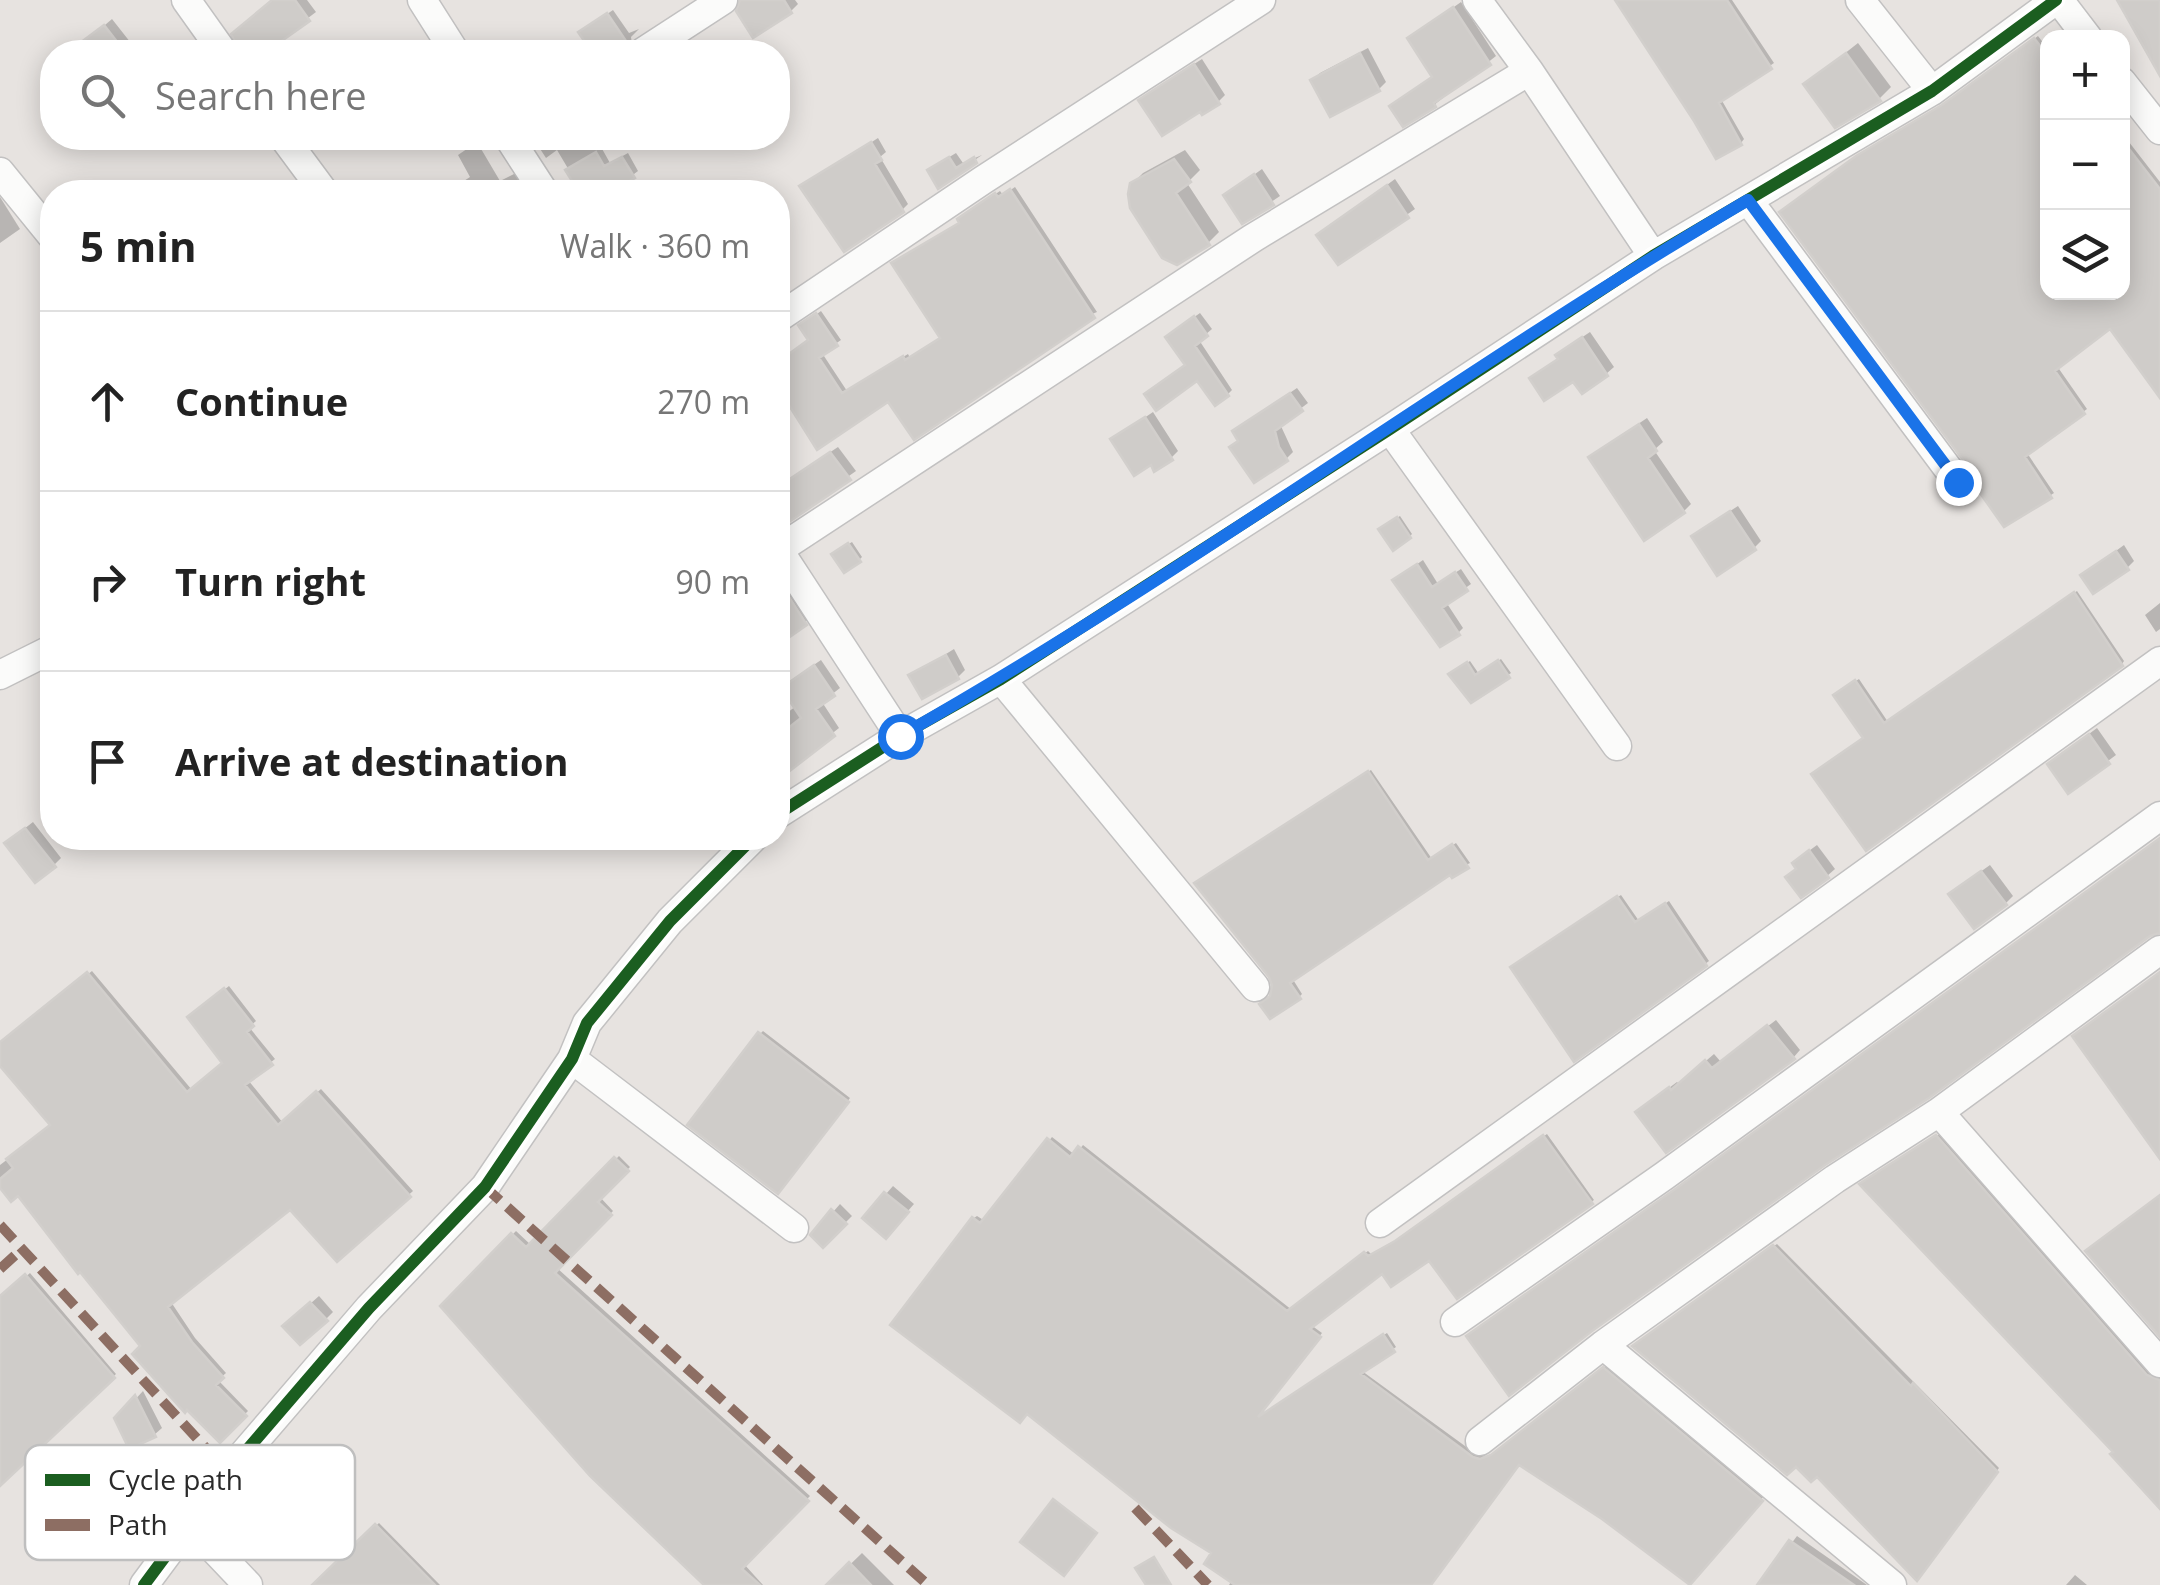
<!DOCTYPE html>
<meta charset="utf-8">
<style>
:root{--surface:#fff;--page:#f6f6f6;--text:#222;--muted:#767676;--line:#e0e0e0}
body{margin:0;font-family:"Open Sans",sans-serif;background:var(--page);color:var(--text)}
.controls{position:absolute;right:30px;top:30px;display:grid;overflow:hidden;border-radius:20px;box-shadow:0 5px 25px #0003}
.controls button{width:90px;height:90px;display:grid;place-items:center;padding:0;border:0;border-bottom:2px solid var(--line);background:var(--surface);color:var(--text);font:50px sans-serif}
.stop{position:absolute;width:30px;height:30px;margin:-22px;border:8px solid #1a73e8;border-radius:50%;background:#fff}
.stop.end{background:#1a73e8;border-color:#fff;box-shadow:0 2px 10px #0008}
.list{margin:0;padding:0;list-style:none}
h2{display:flex;justify-content:space-between;align-items:center;height:130px;margin:0;padding:0 40px;font-size:42px}
h2 small{font-size:32px;font-weight:400;color:var(--muted)}
.list li{display:grid;grid-template-columns:65px 1fr auto;gap:30px;align-items:center;box-sizing:border-box;height:180px;padding:0 40px;border-top:2px solid var(--line)}
.list b{display:block;font-size:38px;white-space:nowrap}
.list em{font-size:32px;font-style:normal;color:var(--muted)}
.icon{flex:none;width:55px;height:55px;fill:none;stroke:currentColor;stroke-width:2;stroke-linecap:round;stroke-linejoin:round}
.map{position:relative;flex:none;width:2160px;height:1585px;overflow:hidden}
.search{position:absolute;background:var(--surface);box-shadow:0 5px 25px #0003;left:40px;top:40px;width:750px;height:110px;display:flex;align-items:center;gap:25px;box-sizing:border-box;padding:0 35px;border-radius:40px;color:var(--muted);font-size:38px}
.panel{position:absolute;background:var(--surface);box-shadow:0 5px 25px #0003;left:40px;top:180px;width:750px;height:670px;border-radius:40px}
.map>svg:first-child{display:block}
.shadow{fill:#0003}
.building{fill:#cfccc9;stroke:#d2cfcc;stroke-width:2.5}
.lines{fill:none;stroke-linecap:round;stroke-linejoin:round}
.minor-casing{stroke:#c2c1c1;stroke-width:31}
.minor{stroke:#fbfbfa;stroke-width:28}
.quiet{stroke:#8d6e63;stroke-width:10;stroke-dasharray:20 10;stroke-linecap:butt}
.cycleway-casing{stroke:#fff;stroke-width:19}
.cycleway{stroke:#1b5e20;stroke-width:12}
.route{stroke:#1a73e8;stroke-width:12}
.key{fill:#fff;stroke:#bfbfbf;stroke-width:2.5}
.key-label{font-size:28px;fill:#2a2a2a}
</style>
<div class="map">
<svg width="2160" height="1585" viewBox="0 0 2160 1585">
<rect width="100%" height="100%" fill="#e7e3e0"/>
<!-- shadow -->
<path class="shadow" d="M275 0H307L316 12 263 52H245L234 34Z
M742 0H795L798 4 791 11Z
M1618 0H1732L1774 63 1721 99 1744 139 1741 143 1717 156Z
M1461 2 1496 56 1434 105 1392 106 1434 76 1410 38Z
M613 10 629 33 639 29 631 37 633 52H595L581 32Z
M112 19 138 52H92L85 42Z
M2038 36 2048 49V292H2122V133L2160 182V395L2111 326 2057 366 2087 409 2027 453 2054 493 2005 524 1948 103Z
M437 43 444 52H422Z
M1858 43 1891 87 1879 99 1806 84Z
M1368 48 1386 82 1379 89 1313 80 1320 73Z
M1202 59 1225 95 1218 102 1149 93Z
M533 138H596L610 163 628 153 638 171 622 183 628 192H582L557 150 546 158Z
M878 138 886 152 880 157 908 204 902 210 803 186Z
M477 142 500 181 518 172 531 192H447L470 177 458 155Z
M1185 150 1200 170 1187 183 1219 232 1208 243 1132 184 1143 173Z
M956 153 963 163 982 155 939 185 936 165Z
M1262 169 1280 196 1243 221 1226 195Z
M1395 179 1415 209 1339 262 1319 235Z
M1015 187 1097 312 889 399 818 446 778 385V363L811 340 806 322 821 311 841 340 822 353 847 391 908 354 910 358 943 338 964 215 1000 191 1003 195Z
M0 197 20 229 0 243Z
M1200 313 1212 329 1199 340 1232 390 1227 395 1188 364 1173 332Z
M1590 332 1614 367 1606 374 1560 358 1566 348Z
M1297 388 1308 403 1280 424 1293 452 1286 459 1240 439 1242 425Z
M1153 412 1178 451 1171 458 1151 461 1113 439Z
M1647 418 1663 442 1654 450 1691 504 1684 511 1598 451Z
M838 447 856 471 781 524 778 520V473L785 482Z
M1738 506 1761 541 1754 548 1702 529Z
M1400 516 1412 534 1409 537 1384 526Z
M852 542 862 557 859 560 837 551Z
M2124 545 2134 561 2127 568 2083 575Z
M1423 560 1438 584 1461 569 1471 584 1446 602 1463 628 1458 633 1400 576Z
M788 578 813 616 778 642V584Z
M2077 591 2124 661 2122 664 1866 738 1839 692 1859 679 1888 722Z
M2160 603V629L2156 632 2145 615Z
M954 649 965 670 958 677 912 675Z
M1501 659 1511 673 1472 700 1454 672 1470 661 1479 674Z
M821 660 840 688 822 702 839 728 780 775 778 720 796 706 790 681Z
M2097 728 2116 755 2069 790 2058 757Z
M1371 770 1432 859 1456 843 1470 863 1451 872 1292 978 1302 994 1299 997 1273 996 1275 985 1200 880Z
M33 822 61 858 54 865 15 836Z
M1817 845 1835 869 1827 876 1798 868 1802 856Z
M1990 865 2013 896 2005 904 1959 887Z
M1621 895 1639 921 1669 901 1709 961 1705 964H1517Z
M92 971 192 1090 225 1063 194 1014 229 986 256 1021 249 1027 275 1059 248 1080 283 1123 321 1089 413 1191 337 1259 290 1207 171 1302 195 1338 226 1373 218 1380 248 1411 220 1439 19 1192 0 1185V1165L53 1125 0 1062V1044Z
M1776 1020 1800 1050 1793 1058 1646 1105 1677 1082 1679 1084 1714 1054 1721 1062Z
M763 1031 850 1098 778 1191 760 1034Z
M1547 1134 1594 1200 1591 1202 1430 1258 1383 1270 1311 1325 1322 1333 1253 1420 1387 1333 1396 1347 1362 1371 1476 1454 1485 1457 1497 1452 1607 1366 1764 1496 1689 1583 1604 1517 1519 1462 1429 1585H1229L1232 1580 1215 1552 1027 1411 893 1325 974 1218 977 1216 985 1221 1052 1137 1075 1155 1083 1145 1292 1310 1368 1251 1372 1255 1401 1239Z
M1940 1134 2150 1372 2160 1376V1506L2117 1452 1865 1182Z
M619 1156 630 1167 600 1197 613 1211 557 1268 810 1496 744 1564 763 1585H707L443 1306 516 1231 531 1245Z
M893 1186 914 1204 893 1228 865 1218Z
M840 1204 852 1216 823 1245 813 1235Z
M1777 1244 1999 1468 1917 1577 1817 1473 1638 1344Z
M30 1273 116 1374 0 1482V1299Z
M319 1296 333 1312 326 1319H293Z
M143 1391 162 1428 154 1435 117 1419Z
M379 1523 440 1585H315Z
M1797 1536 1867 1585H1760Z
M862 1553 894 1585H829Z
M2075 1575 2087 1585H2066Z"/>
<!-- building -->
<path class="building" d="M272 0H295L310 21 266 52H240L231 34Z
M740 0H784L792 13 753 38 736 11Z
M1615 0H1727L1772 69 1719 103 1742 145 1716 159 1694 121Z
M2117 0H2160V76Z
M1453 7 1491 65 1434 103 1436 107 1403 127 1389 106 1432 77 1407 38Z
M607 13 628 44 626 52H592L578 32Z
M104 25 125 52H68Z
M2034 38 2048 56V292H2122V140L2160 189V398L2110 329 2055 371 2085 414 2025 457 2052 498 2004 527 1975 486 1972 472 1779 212 1856 156 1942 105Z
M1360 53 1380 91 1330 117 1310 80Z
M1846 53 1881 101 1835 128 1803 84Z
M1194 64 1220 104 1202 115 1200 112 1162 136 1138 100Z
M871 142 882 160 875 164 904 212 844 252 799 186Z
M596 152 604 166 622 157 635 178 609 192H579L565 170Z
M949 157 956 168 974 157 977 163 938 189 927 170Z
M1174 159 1191 182 1176 193 1210 245 1177 265 1162 258 1130 208 1128 194 1130 183Z
M1254 174 1274 205 1242 224 1223 195Z
M1387 185 1409 218 1338 265 1316 235Z
M1010 189 1095 318 914 440 888 402 817 450 778 388V362L808 340 798 325 816 313 838 346 819 358 842 393 903 356 905 360 940 338 891 263 959 223 957 219 995 193 998 197Z
M1194 316 1208 336 1195 346 1229 396 1215 406 1197 381 1156 411 1144 394 1185 365 1165 337Z
M1582 337 1608 376 1582 394 1573 382 1544 401 1529 378 1558 359 1555 355Z
M1290 393 1303 411 1275 431 1279 447 1288 461 1254 483 1229 447 1238 441 1232 431Z
M1145 417 1173 460 1154 472 1151 465 1134 476 1110 439Z
M1639 424 1657 451 1648 458 1685 513 1644 541 1588 457Z
M830 452 851 480 780 528 778 487Z
M1730 511 1756 550 1717 576 1691 536Z
M1397 517 1411 538 1393 551 1378 529Z
M848 543 861 562 844 573 831 554Z
M2116 551 2129 570 2093 594 2080 575Z
M1417 564 1432 587 1455 572 1468 591 1442 608 1460 635 1440 647 1392 580Z
M778 580 807 625 778 645Z
M2074 592 2123 666 1866 851 1811 774 1863 738 1833 695 1855 680 1884 723Z
M946 655 959 679 922 699 908 675Z
M1498 660 1510 678 1471 703 1448 674 1467 662 1475 675Z
M814 665 835 696 816 709 835 736 778 780V736L801 718 781 688Z
M2089 734 2110 764 2068 794 2047 764Z
M1368 771 1428 860 1452 844 1469 868 1452 878 1450 875 1290 983 1301 999 1270 1019 1259 1004 1270 996 1272 985 1269 977 1194 883Z
M25 828 56 867 35 883 4 843Z
M2160 838V933L2150 936 1929 1098 1825 1165 1592 1331 1509 1396 1466 1336 1674 1190Z
M1809 850 1829 878 1801 898 1785 877 1796 869 1792 863Z
M1981 871 2007 905 1974 929 1948 894Z
M1617 896 1635 922 1665 903 1707 966 1574 1062 1510 967Z
M87 972 187 1092 222 1063 187 1017 224 988 254 1026 247 1032 273 1065 245 1085 278 1125 316 1091 411 1197 337 1262 290 1210 168 1307 192 1342 224 1378 216 1385 247 1416 220 1443 187 1410 185 1413 132 1354 140 1346 80 1272 78 1274 18 1196 11 1202 0 1188V1179L13 1168 6 1159 50 1125 0 1066V1042Z
M2160 972V1159L2072 1036Z
M1767 1025 1795 1059 1666 1153 1635 1112 1669 1087 1671 1090 1705 1060 1712 1068Z
M758 1032 849 1102 778 1194 687 1125Z
M1543 1135 1593 1204 1457 1299 1429 1261 1391 1287 1382 1274 1310 1329 1321 1337 1258 1417 1383 1334 1395 1352 1361 1374 1473 1457 1480 1459 1491 1455 1603 1367 1763 1501 1690 1585 1602 1519 1519 1465 1431 1585H1235L1204 1564 1211 1553 1171 1528 1027 1414 1020 1423 890 1325 972 1217 980 1223 1047 1138 1070 1157 1078 1146 1287 1311 1364 1252 1368 1256 1395 1241Z
M1936 1135 2147 1375 2160 1380V1509L2110 1454 2113 1452 1859 1184Z
M614 1157 629 1171 598 1202 612 1215 555 1273 809 1501 742 1569 760 1585H704L590 1476 440 1306 511 1233 526 1247Z
M884 1192 909 1212 886 1239 862 1218Z
M2160 1195V1337L2085 1251Z
M831 1209 847 1224 823 1248 810 1235Z
M1773 1245 1911 1386 1913 1383 1998 1472 1917 1581 1817 1477 1811 1482 1796 1467 1787 1475 1632 1346Z
M25 1274 115 1378 0 1486V1296Z
M310 1302 328 1321 300 1345 282 1326Z
M135 1395 156 1437 129 1449 114 1418Z
M1053 1499 1097 1533 1064 1576 1020 1542Z
M375 1524 435 1585H312Z
M1789 1540 1854 1585H1757Z
M1154 1557 1171 1585H1146L1135 1568Z
M849 1562 871 1585H826Z"/>
<g class="lines">
<!-- minor casing -->
<g class="minor-casing">
<path id="minor" d="M186 0 223 52
M422 0 455 52
M1477 0 1529 71 1653 256
M1860 0 1932 91
M2059 0 2088 38
M643 52 723 0
M2122 82 2160 130
M284 138 324 192
M509 138 544 192
M0 172 52 236
M1748 200 1958 482
M778 318 983 180 1261 0
M1390 429 1617 746
M778 549 900 736
M778 550 1253 238 1529 71
M0 675 52 649
M1001 679 1255 987
M778 814 900 736 1001 679 1390 429 1653 256 1932 91 2056 0
M572 1059 794 1228
M1939 1112 2160 1363
M1380 1223 2160 661
M1455 1322 1664 1176 2160 816
M1603 1345 1892 1585
M1480 1441 1603 1345 1835 1179 1939 1112 2160 950
M191 1525 248 1585
M144 1585 228 1472 369 1308 485 1187 572 1059 587 1023 670 921 753 838"/>
</g>
<!-- minor -->
<use href="#minor" class="minor"/>
<!-- quiet -->
<path class="quiet" d="M485 1187 928 1585
M0 1225 228 1472
M0 1269 21 1250
M1135 1508 1208 1585"/>
<!-- cycleway casing -->
<g class="cycleway-casing">
<path id="cycleway" d="M778 814 900 736 1001 679 1390 429 1653 256 1932 91 2056 0
M144 1585 228 1472 369 1308 485 1187 572 1059 587 1023 670 921 753 838"/>
</g>
<!-- cycleway -->
<use href="#cycleway" class="cycleway"/>
</g>
<g class="lines">
<!-- route -->
<path class="route" d="M900 736C1191 571 1460 369 1748 200L1958 482"/>
</g>
<!-- legend -->
<rect x="25" y="1445" width="330" height="115" rx="15" class="key"/>
<rect x="45" y="1474" width="45" height="12" fill="#1b5e20"/>
<rect x="45" y="1519" width="45" height="12" fill="#8d6e63"/>
<g class="key-label">
<text x="108" y="1490">Cycle path</text>
<text x="108" y="1535">Path</text>
</g>
</svg>
<div class="controls">
<button>+</button>
<button>−</button>
<button><svg class="icon" aria-label="layers" viewBox="0 0 24 24"><path d="M12 4l9 5-9 5-9-5zM3 14l9 5 9-5"/></svg></button>
</div>
<div class="stop" style="left:900px;top:736px"></div>
<div class="stop end" style="left:1958px;top:482px"></div>
<div class="search"><svg class="icon" aria-label="search" viewBox="0 0 24 24"><circle cx="10" cy="10" r="6"/><path d="M15 15l6 6"/></svg>Search here</div>
<section class="panel">
<h2>5 min<small>Walk · 360 m</small></h2>
<ul class="list">
<li><svg class="icon" aria-label="ahead" viewBox="0 0 24 24"><path d="M12 20V5M6 11l6-6 6 6"/></svg><div><b>Continue</b></div><em>270 m</em></li>
<li><svg class="icon" aria-label="right" viewBox="0 0 24 24"><path d="M7 20v-9h11M14 6l5 5-5 5"/></svg><div><b>Turn right</b></div><em>90 m</em></li>
<li><svg class="icon" aria-label="arrive" viewBox="0 0 24 24"><path d="M6 21V4h12l-3 4 3 4H6"/></svg><div><b>Arrive at destination</b></div></li>
</ul>
</section>
</div>
